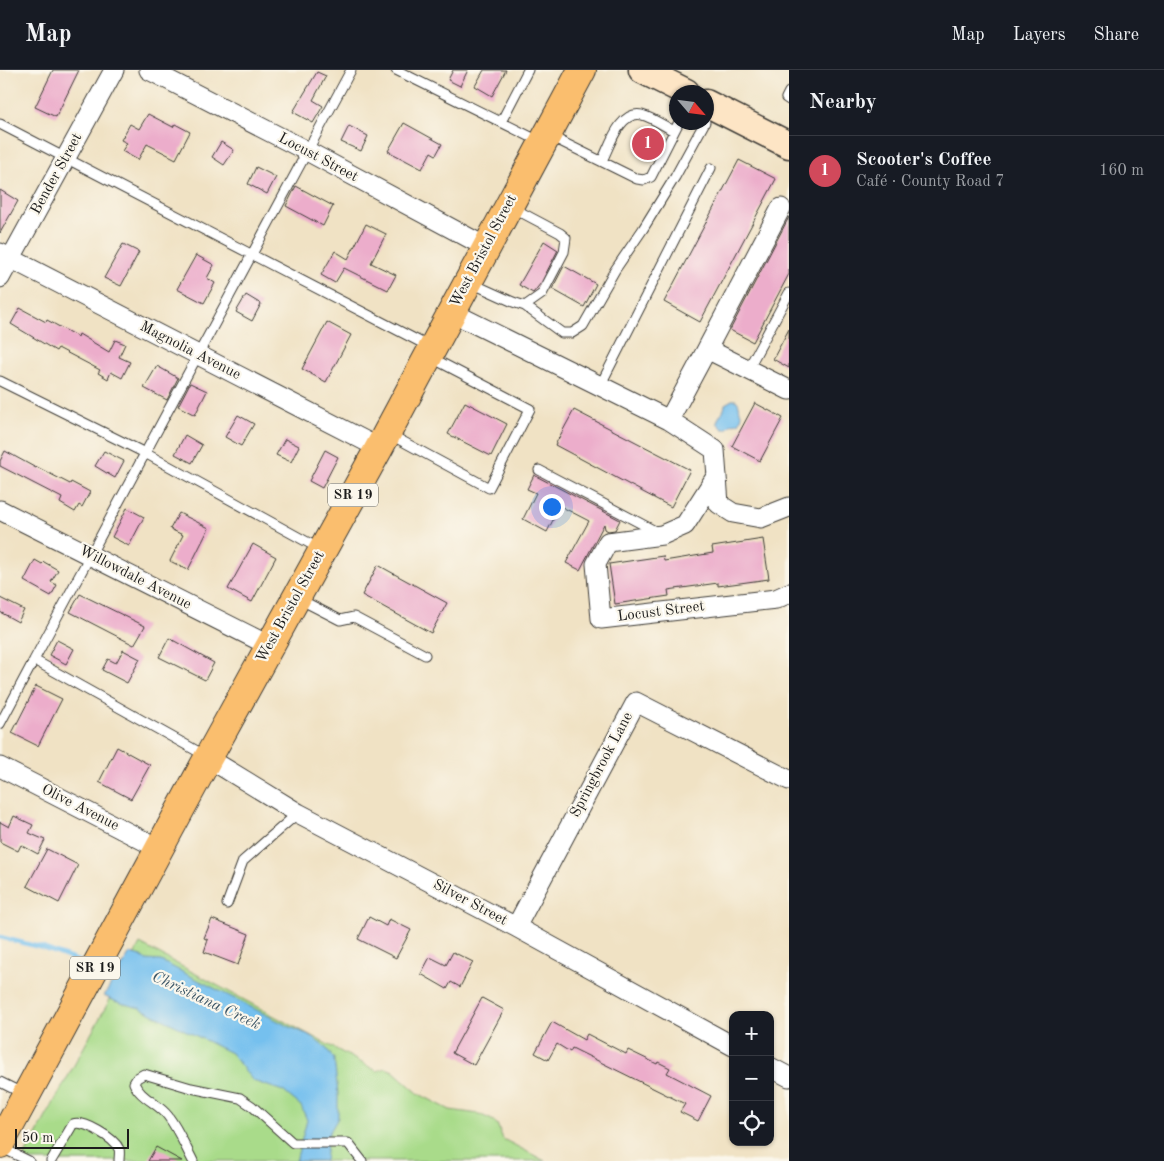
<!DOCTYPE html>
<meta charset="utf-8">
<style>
:root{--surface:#171b24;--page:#242831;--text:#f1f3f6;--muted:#9ea1a6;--line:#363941;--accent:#d1495b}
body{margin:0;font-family:"Old Standard TT",serif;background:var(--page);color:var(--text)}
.controls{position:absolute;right:15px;bottom:15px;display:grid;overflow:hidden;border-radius:10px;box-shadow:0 1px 4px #0004}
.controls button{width:45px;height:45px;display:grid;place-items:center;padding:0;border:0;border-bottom:1px solid var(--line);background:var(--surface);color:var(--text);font:25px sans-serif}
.compass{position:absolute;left:669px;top:15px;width:45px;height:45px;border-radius:50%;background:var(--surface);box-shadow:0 1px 4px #0004;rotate:118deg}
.scale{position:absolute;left:15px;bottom:12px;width:114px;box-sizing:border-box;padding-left:5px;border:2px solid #1c1c1c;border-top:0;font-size:14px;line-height:18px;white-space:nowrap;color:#1c1c1c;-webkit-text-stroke:4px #fbf7ec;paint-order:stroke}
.you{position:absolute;left:551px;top:436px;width:18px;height:18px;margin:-12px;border:4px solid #fff;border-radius:50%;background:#1a73e8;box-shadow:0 0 0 8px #1a73e833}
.badge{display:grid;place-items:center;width:32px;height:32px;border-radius:50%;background:var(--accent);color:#fff;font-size:16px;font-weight:700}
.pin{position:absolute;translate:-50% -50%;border:2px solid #fff;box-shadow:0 1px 5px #0006}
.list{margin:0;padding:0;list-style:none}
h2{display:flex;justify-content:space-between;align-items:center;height:65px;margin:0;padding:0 20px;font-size:21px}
h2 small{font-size:16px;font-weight:400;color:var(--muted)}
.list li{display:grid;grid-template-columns:32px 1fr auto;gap:15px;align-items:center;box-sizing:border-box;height:70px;padding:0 20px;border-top:1px solid var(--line)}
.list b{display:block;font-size:19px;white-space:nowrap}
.list p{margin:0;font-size:16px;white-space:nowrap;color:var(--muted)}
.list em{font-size:16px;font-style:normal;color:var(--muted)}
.icon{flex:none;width:28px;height:28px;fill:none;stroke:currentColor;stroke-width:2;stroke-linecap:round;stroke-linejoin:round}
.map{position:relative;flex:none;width:789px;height:1091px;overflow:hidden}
header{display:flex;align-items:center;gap:30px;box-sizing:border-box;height:70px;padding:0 25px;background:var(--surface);border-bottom:1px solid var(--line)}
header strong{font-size:24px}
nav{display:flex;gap:28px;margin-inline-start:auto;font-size:18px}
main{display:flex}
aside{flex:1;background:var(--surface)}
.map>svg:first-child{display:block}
.green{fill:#a9db8a;stroke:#627c53}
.water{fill:#75c0ee;stroke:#486e85}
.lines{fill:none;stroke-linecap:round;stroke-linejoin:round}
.stream{stroke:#75c0ee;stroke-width:4.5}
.building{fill:#ecadcb}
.lane-casing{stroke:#3c3a35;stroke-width:11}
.street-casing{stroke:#3c3a35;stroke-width:21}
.secondary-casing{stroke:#3c3a35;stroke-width:29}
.primary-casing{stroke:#3c3a35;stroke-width:30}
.lane{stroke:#fff;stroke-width:9}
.street{stroke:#fff;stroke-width:19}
.secondary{stroke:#fde5c5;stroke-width:26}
.primary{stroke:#fabe6e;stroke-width:28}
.labels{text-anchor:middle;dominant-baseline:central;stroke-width:4.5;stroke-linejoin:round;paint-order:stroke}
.shield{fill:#fbf7ec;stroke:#5f5e5a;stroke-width:1}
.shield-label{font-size:14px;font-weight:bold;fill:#1c1c1c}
.street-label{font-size:15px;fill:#1c1c1c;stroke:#fbf7ec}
.water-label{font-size:16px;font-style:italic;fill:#3b5566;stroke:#fbf7ec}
</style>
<header>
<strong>Map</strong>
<nav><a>Map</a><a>Layers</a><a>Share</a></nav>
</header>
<main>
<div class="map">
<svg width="789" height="1091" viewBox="0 0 789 1091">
<rect width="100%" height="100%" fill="#fbf7ec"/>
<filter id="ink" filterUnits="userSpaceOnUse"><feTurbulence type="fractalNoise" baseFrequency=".02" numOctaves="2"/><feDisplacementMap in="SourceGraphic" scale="10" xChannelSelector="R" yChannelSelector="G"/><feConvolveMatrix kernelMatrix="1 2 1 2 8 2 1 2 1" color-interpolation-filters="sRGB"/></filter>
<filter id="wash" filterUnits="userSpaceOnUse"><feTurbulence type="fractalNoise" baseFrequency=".0096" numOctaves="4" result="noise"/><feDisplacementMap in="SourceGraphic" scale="20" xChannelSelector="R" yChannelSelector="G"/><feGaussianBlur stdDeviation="1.12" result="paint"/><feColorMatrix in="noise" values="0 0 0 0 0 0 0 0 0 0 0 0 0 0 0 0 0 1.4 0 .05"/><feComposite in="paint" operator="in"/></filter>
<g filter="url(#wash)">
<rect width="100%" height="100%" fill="#f0e2c4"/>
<!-- green -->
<path class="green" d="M140 874 377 1001 386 998 393 1001 419 1024 450 1040 479 1044 492 1050 497 1054 503 1069 545 1091H22Z"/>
<!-- water -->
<path class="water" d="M732 330H736C741 335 738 340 742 346L739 353 732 354 726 359H723L717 353C718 345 725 342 725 334Z
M130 883 141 886 146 890 161 891 288 956 309 965 326 978 334 989 338 1023V1048L328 1065 325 1091H296L307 1050 301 1036 283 1021 253 1011 231 983 140 938 117 932 104 926Z"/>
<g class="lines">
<!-- stream -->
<path class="stream" d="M0 867 43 878 86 894
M103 900 121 907"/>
</g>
<g id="blocks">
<!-- building -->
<path class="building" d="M53 0H79L56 47 35 37Z
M453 0H468L460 16 448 10Z
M484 0H506L492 26 475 16Z
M317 2 326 6 313 30 323 36 313 53 293 42Z
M148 44 173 57 175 54 190 62 176 89 147 74 138 90 122 81 127 73 121 70 130 54 139 59Z
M404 53 442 74 436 85 431 82 422 99 388 81Z
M349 56 368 66 361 81 341 72Z
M648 59 660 65 648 89 636 83Z
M221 72 234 80 224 95 212 87Z
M739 90 776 109 700 252 664 232Z
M256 97 276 107 267 124 248 114Z
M296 116 333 136 323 156 286 136Z
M0 120 18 131 0 163Z
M789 147V204L753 272 730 260Z
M366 154 386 164 371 193 396 205 388 220 344 198 335 213 321 205 335 181 348 189Z
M544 171 558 180 541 213 533 223 519 215Z
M123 174 139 182 121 216 104 208Z
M196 185 214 195 207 208 215 213 204 233 177 219Z
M564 196 596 214 584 237 552 219Z
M246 225 261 234 252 251 236 242Z
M20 238 46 252 47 250 78 267 79 264 109 282 115 270 125 274 119 287 130 292 122 308 111 302 108 309 98 303 100 300 58 278 56 281 11 254Z
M327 252 351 265 326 312 302 299Z
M789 259V298L773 289Z
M157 296 178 308 167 330 144 318Z
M190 313 207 321 195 345 178 336Z
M465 332 507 354 491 386 448 364Z
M755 333 783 348 760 391 732 376Z
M574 340 690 400 671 437 555 375Z
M238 345 254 354 241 376 225 367Z
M185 365 202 375 192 393 175 384Z
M285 369 299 376 291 392 276 385Z
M325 380 338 387 322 418 309 411Z
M5 381 36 398 37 397 70 414 71 412 90 422 82 437 79 435 75 442 60 433 62 428 0 396V391Z
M104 381 124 391 115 408 95 396Z
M534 405 620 450 615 460 608 461 605 459 604 454 580 500 566 493 589 451 560 436 547 462 523 449 536 423 527 419Z
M127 438 144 447 129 476 112 467Z
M179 443 209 458 188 500 170 491 183 465 170 459Z
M763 469 769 509 718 516V513L668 520 669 526 615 534 609 494 663 486 664 491 713 483 712 477Z
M253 474 276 487 252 532 228 519Z
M35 490 42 494 44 492 58 500 51 512 57 515 51 526 24 511Z
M378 495 447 533 431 563 362 525Z
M80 524 145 556 134 575 70 542Z
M0 528 24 540 18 552 0 542Z
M169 568 214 593 205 610 159 587Z
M57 570 74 579 66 594 49 585Z
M123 580 140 589 127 613 102 600 108 589 116 593Z
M36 616 62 629 38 676 12 663Z
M117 677 150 695 131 729 99 712Z
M14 746 33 755 29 763 45 770 38 784 21 775 18 781 0 772V752L9 757Z
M47 779 78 795 59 833 27 816Z
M369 847 386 856 389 849 411 860 396 888 358 869Z
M212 849 249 864 238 895 204 882 208 870 204 868Z
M453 882 473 892 460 917 451 912 447 919 421 904 430 887 446 895Z
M482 928 504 940 474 995 452 983Z
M552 952 584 970 587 964 626 984 628 980 657 994 658 992 670 998 667 1003 711 1026 698 1051 680 1042 685 1034 572 978 570 982 557 974 548 990 535 983Z
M156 1077 182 1091H148Z"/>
</g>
</g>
<g filter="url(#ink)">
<use href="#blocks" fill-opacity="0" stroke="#3c3a35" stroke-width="1"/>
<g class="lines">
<!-- lane casing -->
<g class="lane-casing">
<path id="lane" d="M396 0 539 71
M789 22 786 28 789 30
M501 52 528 0
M0 54 430 277
M550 66 637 109 644 110 651 107 679 52
M602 91C610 75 620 40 642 45 653 48 664 56 674 61
M471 213 513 232 525 236 542 224 564 182 566 168 560 163 511 137
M525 236 562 263H572L583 256 615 200 643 159 675 107 705 52
M748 299 789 223
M0 311 145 383 320 479
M600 316 711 98
M389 364 489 418 530 339 430 287
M539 400 657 462
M299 529 340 550 354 547 425 585
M34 590 351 0
M0 654 34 590 206 686
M227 834 243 791 298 743
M0 1012 24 1024
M0 1077 29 1091
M51 1091 73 1054C84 1050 114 1068 119 1079 120 1082 119 1087 119 1091
M193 1091C185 1076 178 1059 168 1046 158 1033 140 1028 134 1013L137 1008 144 1004 191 1018 240 1028 252 1036 293 1073H348L362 1091"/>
</g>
<!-- street casing -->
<g class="street-casing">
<path id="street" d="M149 0 307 81 486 177
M0 183 379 378
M0 208 114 0
M451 242 669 350 707 279 789 320
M707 279 781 138
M669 350 715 380 719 434 733 443 761 448 789 437
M717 405 685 455 662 465 608 472 596 494 601 549 776 529 789 523
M0 440 270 576
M208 688 298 743 516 857 733 976
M0 697 160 779
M516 857 636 632 789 710
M770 997 789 1007"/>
</g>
<!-- secondary casing -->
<g class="secondary-casing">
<path id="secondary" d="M642 0 686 22
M706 33 789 75"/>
</g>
<!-- primary casing -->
<g class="primary-casing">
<path id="primary" d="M0 1074 208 688 379 378 582 0"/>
</g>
<!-- lane -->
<use href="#lane" class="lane"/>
<!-- street -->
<use href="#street" class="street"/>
<!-- secondary -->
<use href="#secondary" class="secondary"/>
<!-- primary -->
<use href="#primary" class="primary"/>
</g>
</g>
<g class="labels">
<!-- shield labels -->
<g class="shield">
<rect x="328" y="413.5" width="50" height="23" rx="4"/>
<rect x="70" y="886.5" width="50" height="23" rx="4"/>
</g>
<g class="shield-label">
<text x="353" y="425">SR 19</text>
<text x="95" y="898">SR 19</text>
</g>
<!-- street labels -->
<g class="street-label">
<text transform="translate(318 88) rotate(28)">Locust Street</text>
<text transform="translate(57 104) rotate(-61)">Bender Street</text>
<text transform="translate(484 181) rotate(-62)">West Bristol Street</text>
<text transform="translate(190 281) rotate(27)">Magnolia Avenue</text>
<text transform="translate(135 508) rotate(27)">Willowdale Avenue</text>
<text transform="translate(291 537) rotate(-61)">West Bristol Street</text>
<text transform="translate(661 542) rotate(-7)">Locust Street</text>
<text transform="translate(602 695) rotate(-62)">Springbrook Lane</text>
<text transform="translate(80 738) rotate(27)">Olive Avenue</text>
<text transform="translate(470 833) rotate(28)">Silver Street</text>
</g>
<!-- water labels -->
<g class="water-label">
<text transform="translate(206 931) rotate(25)">Christiana Creek</text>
</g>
</g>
</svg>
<div class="controls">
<button>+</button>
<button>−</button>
<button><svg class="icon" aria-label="locate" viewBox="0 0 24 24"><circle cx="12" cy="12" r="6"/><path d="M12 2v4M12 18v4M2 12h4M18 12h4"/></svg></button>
</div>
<svg class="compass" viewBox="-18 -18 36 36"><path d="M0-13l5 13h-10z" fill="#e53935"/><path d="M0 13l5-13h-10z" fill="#9ea1a6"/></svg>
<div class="scale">50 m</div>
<div class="you"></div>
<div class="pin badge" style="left:648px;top:74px">1</div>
</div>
<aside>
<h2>Nearby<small></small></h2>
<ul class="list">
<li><span class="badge">1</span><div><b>Scooter's Coffee</b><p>Café · County Road 7</p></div><em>160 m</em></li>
</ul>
</aside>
</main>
